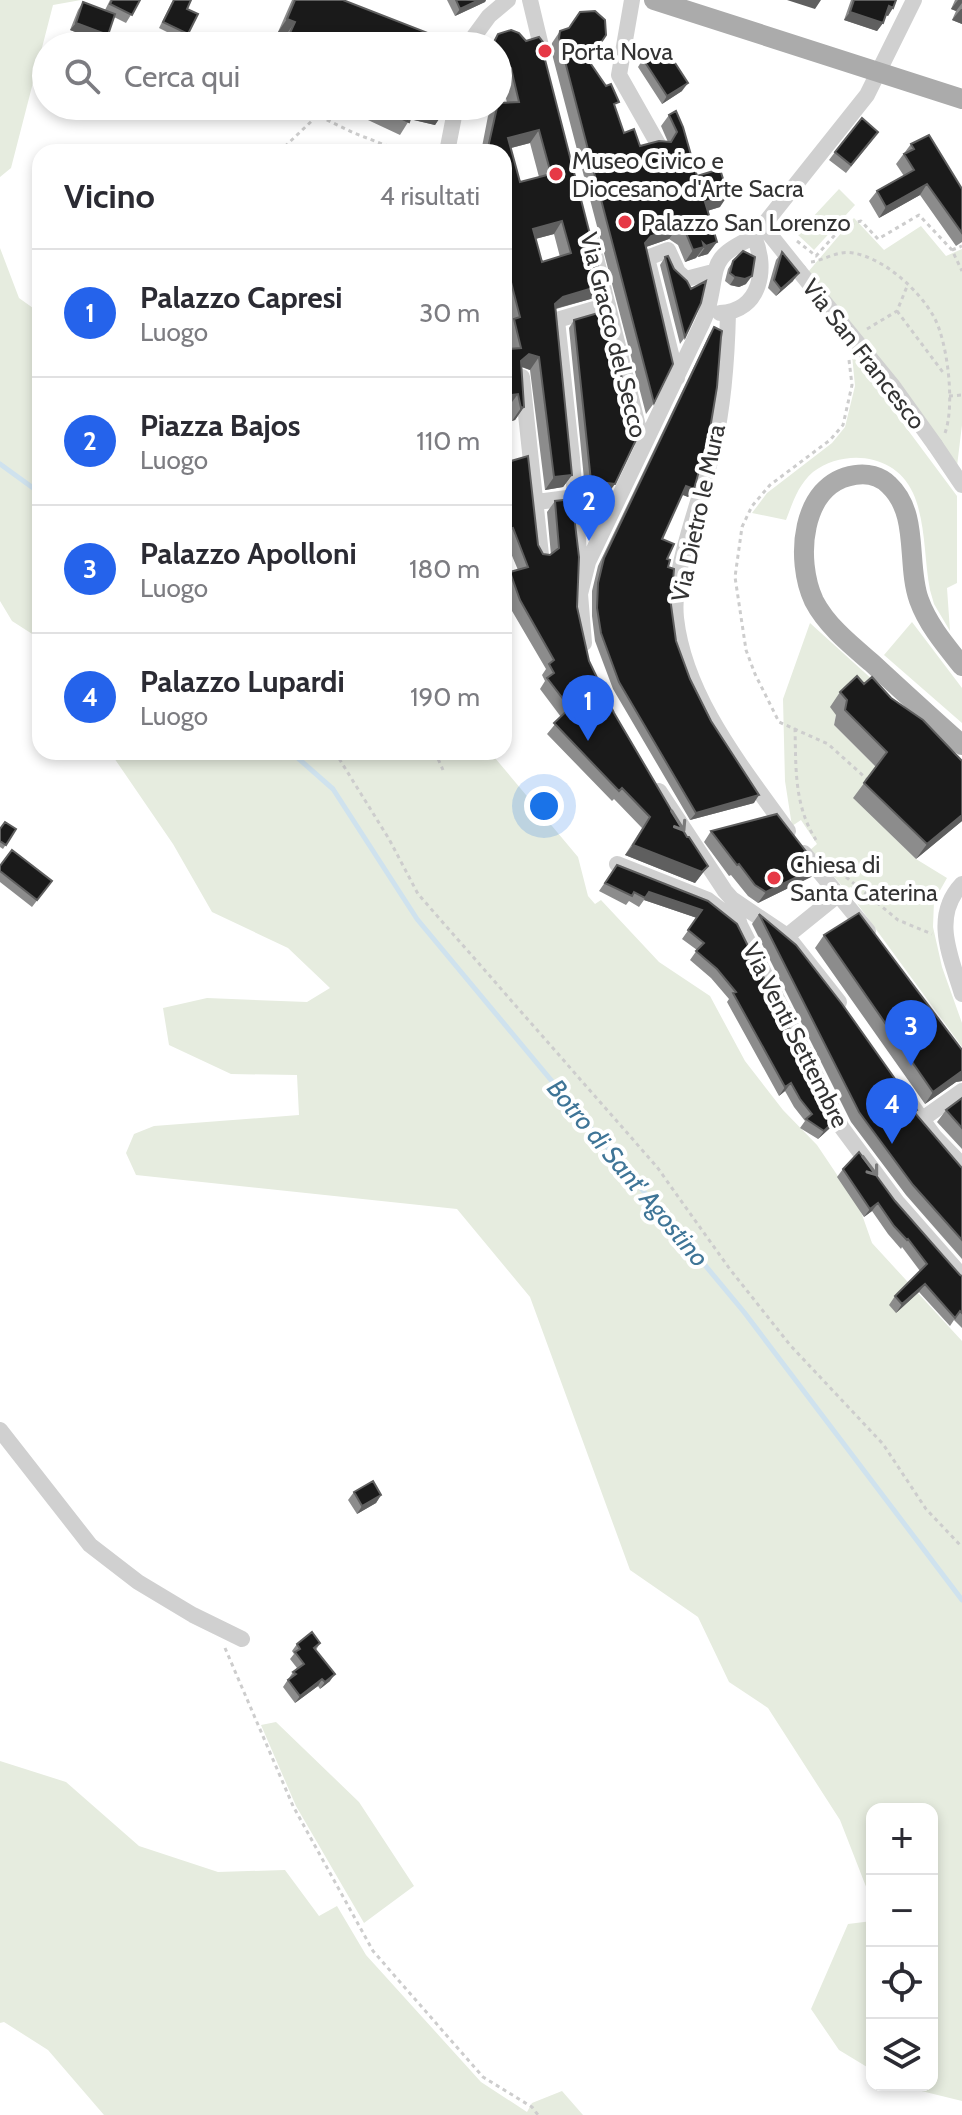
<!DOCTYPE html>
<html lang="it">
<meta charset="utf-8">
<style>
:root{--surface:#fff;--page:#f7f7f7;--text:#2b2b33;--muted:#7c7c81;--line:#e1e1e2;--accent:#2563eb}
body{margin:0;font-family:Cabin,sans-serif;background:var(--page);color:var(--text)}
.controls{position:absolute;right:24px;bottom:24px;display:grid;overflow:hidden;border-radius:16px;box-shadow:0 4px 12px #0003}
.controls button{width:72px;height:72px;display:grid;place-items:center;padding:0;border:0;border-bottom:2px solid var(--line);background:var(--surface);color:var(--text);font:40px sans-serif}
.you{position:absolute;left:544px;top:806px;width:28px;height:28px;margin:-20px;border:6px solid #fff;border-radius:50%;background:#1a73e8;box-shadow:0 0 0 12px #1a73e833}
.badge{display:grid;place-items:center;width:52px;height:52px;border-radius:50%;background:var(--accent);color:#fff;font-size:26px;font-weight:700}
.pin{position:absolute;translate:-50% -66px;filter:drop-shadow(0 2px 4px #0008)}
.pin::after{content:'';position:absolute;top:42px;width:28px;height:24px;background:inherit;clip-path:polygon(0 0,100% 0,50% 100%)}
.list{margin:0;padding:0;list-style:none}
h2{display:flex;justify-content:space-between;align-items:center;height:104px;margin:0;padding:0 32px;font-size:34px}
h2 small{font-size:26px;font-weight:400;color:var(--muted)}
.list li{display:grid;grid-template-columns:52px 1fr auto;gap:24px;align-items:center;box-sizing:border-box;height:128px;padding:0 32px;border-top:2px solid var(--line)}
.list b{display:block;font-size:30px;white-space:nowrap}
.list p{margin:0;font-size:26px;white-space:nowrap;color:var(--muted)}
.list em{font-size:26px;font-style:normal;color:var(--muted)}
.icon{flex:none;width:44px;height:44px;fill:none;stroke:currentColor;stroke-width:2;stroke-linecap:round;stroke-linejoin:round}
.map{position:relative;flex:none;width:962px;height:2115px;overflow:hidden}
.search{position:absolute;background:var(--surface);box-shadow:0 4px 12px #0003;left:32px;top:32px;width:480px;height:88px;display:flex;align-items:center;gap:20px;box-sizing:border-box;padding:0 28px;border-radius:44px;color:var(--muted);font-size:30px}
.panel{position:absolute;background:var(--surface);box-shadow:0 4px 12px #0003;left:32px;top:144px;width:480px;height:616px;border-radius:24px}
.map>svg:first-child{display:block}
.green{fill:#e6ecdf}
.lines{fill:none;stroke-linecap:round;stroke-linejoin:round}
.stream{stroke:#cfe2ee;stroke-width:5}
.path{stroke:#cdcdcd;stroke-width:3;stroke-dasharray:4 4;stroke-linecap:butt}
.minor{stroke:#d0d0d0;stroke-width:16}
.major{stroke:#ababab;stroke-width:20}
.minor-bridge{stroke:#d0d0d0;stroke-width:16}
.wall{fill:#8c8c8c;fill-rule:evenodd}
.shaded-wall{fill:#5f5f5f}
.building{fill:#1a1a1a;stroke:#5f5f5f;stroke-width:2;fill-rule:evenodd}
.oneway{stroke:#7a7a7a}
.poi-dot{fill:#e63946;stroke:#fff;stroke-width:3}
.labels{text-anchor:middle;dominant-baseline:central;stroke-width:8;stroke-linejoin:round;paint-order:stroke}
.poi-label{font-size:24px;fill:#333;stroke:#fff;text-anchor:start}
.street-label{font-size:24px;fill:#333;stroke:#fff}
.water-label{font-size:26px;font-style:italic;fill:#3f7597;stroke:#fff}
</style>
<div class="map">
<svg width="962" height="2115" viewBox="0 0 962 2115">
<rect width="100%" height="100%" fill="#fff"/>
<!-- green -->
<path class="green" d="M0 0H81L53 5 11 168 0 177Z
M839 189 855 205 814 250 797 234Z
M854 218 884 250 921 226 946 256 962 249V425L957 466 808 272Z
M0 248 19 298 40 313V639L12 621 0 601Z
M852 355 957 496V583L947 588 950 631 934 604 930 590C924 559 926 522 913 493 896 454 845 448 813 472 798 485 793 502 786 520L752 513 767 493 832 443 845 427 855 386Z
M912 622 962 688V723L884 655Z
M810 623 962 761V788L836 715 834 725 876 767 854 798 916 859 947 878 934 901 933 927 942 967 962 1023V1047L856 902 860 899 851 887 845 889 810 850 817 844 801 820 792 826 785 781 783 699Z
M110 752H490L578 857 588 896 595 904 601 900 659 962 710 996 745 1061 783 1110 817 1145 860 1209 872 1243 962 1341V2101L897 2085H932V1809H872V1902L840 1820 768 1708 729 1682 698 1617 630 1570 530 1297 457 1209 136 1175 126 1153 134 1134 154 1126 299 1115 297 1075 231 1074 169 1045 163 1008 207 998 307 1002 330 988 288 948 212 912 173 844Z
M276 1722 359 1802 414 1886 364 1923 296 1806 261 1725Z
M0 1761 66 1782 139 1846 218 1872 285 1870 319 1916 337 1906 366 1955 481 2082 527 2112 532 2103 562 2091 583 2115H104L48 2050 4 2022 0 2023Z
M872 1921V2070L839 2050 811 2009 848 1924Z"/>
<g class="lines">
<!-- stream -->
<path class="stream" d="M0 464 40 493
M291 752 333 789 417 919 744 1312 962 1600"/>
<!-- path -->
<path class="path" d="M149 35 182 46
M298 106 354 133 403 152
M279 152 317 116
M797 241 816 256 843 226 861 221 878 239 919 215 952 250 962 271
M952 250 962 246
M811 262C825 260 838 250 853 253 884 258 919 290 934 317 948 343 955 406 945 433
M897 311 945 375
M867 329 897 311 908 284
M849 360 852 385 843 425 830 440 770 485 752 506 742 527 735 577 746 650 755 674 779 722 828 744 868 780
M949 396 962 395
M795 728C796 769 794 805 816 840
M335 752 389 839 418 894 657 1167 729 1268 790 1345 883 1444 926 1509 962 1547
M435 752 443 770
M846 877 898 920 932 934
M225 1648 293 1806 373 1951 483 2077 532 2107 538 2115"/>
<!-- minor -->
<path class="minor" d="M530 0 541 46
M632 0 619 75 658 144
M467 46 489 16 508 0
M447 152 456 106
M763 226 799 271
M591 238 643 446
M720 313C761 311 768 268 754 237
M728 313C727 356 724 403 714 446 703 495 671 568 676 618 685 698 743 768 788 831
M522 377 541 555
M677 378 647 258 668 250 678 272 686 279 713 272
M935 445 962 485
M537 502 575 497
M584 572 579 553 572 458 557 320 608 305
M584 643 580 594 588 562 698 332C702 324 706 316 708 308 719 266 707 258 754 237L867 95 914 0
M659 791 725 891 732 899 787 936 839 1002
M804 853 868 931
M617 864 708 900 739 924
M962 884C931 917 951 957 962 994
M732 899 740 925 842 1128 897 1202 962 1276
M787 936 839 894
M905 1096 934 1136 962 1165
M921 1120 962 1091
M0 1430 90 1545 138 1582 193 1615 242 1639"/>
<!-- major -->
<path class="major" d="M654 0 962 99
M962 666C946 646 928 625 919 600 906 564 920 514 889 485 880 476 867 473 855 475 800 483 795 561 814 601 827 626 851 645 872 663 902 691 932 718 962 745"/>
<!-- minor-bridge -->
<path class="minor-bridge" d="M799 271 892 385 935 445"/>
</g>
<!-- wall -->
<path class="wall" d="M110 0H140L126 23 114 17 108 35 102 42 70 30 78 10 83 2 105 10Z
M173 0H191L187 9 188 34 183 40 159 28Z
M292 0H343L430 46H281L286 35 278 32Z
M447 0H486L485 2 455 16Z
M851 0H896L888 16 886 15 883 23 877 31 844 20Z
M955 0H962V24L952 20 956 11 951 9Z
M560 31 594 53 586 56 615 107 624 133 640 146 668 142 661 126 669 115 697 176 720 207 707 211 708 254 698 257 697 256 696 258 685 262 678 245 669 239 646 247 654 403 646 414 551 50 552 43Z
M498 34 526 41 542 48 594 298 556 309 572 475 563 487 545 490 530 370 521 367 524 407 515 420 512 421 509 406 504 407V356L509 349 505 332 510 325 504 301V152H481L488 116 495 106 507 103 502 80H498V46H490ZM530 143 539 177 520 182 511 148ZM554 234 560 257 542 262 535 239Z
M643 59 682 91 662 104 638 67Z
M338 106H445L435 125 410 119 400 135Z
M873 139 846 173 829 160 835 152Z
M911 144 962 189V242L956 246 920 195 879 218 869 201 877 191 904 176 896 164Z
M782 252 793 281 776 296 768 288 776 260Z
M665 257 674 269 691 289 685 337 680 344 660 265Z
M733 261 746 284 739 287 730 285 725 281 728 269Z
M574 320 609 492 585 489 569 328Z
M714 327 694 489 688 497 682 494 662 539 668 567 671 605 676 641 690 679 754 803 690 820 613 689 595 641 592 616V591L598 566 709 335Z
M504 463 538 545 543 554 551 555 547 512 555 501 589 661 614 713 687 837 708 866 695 883 625 855 642 828 614 799 612 801 547 734 561 717 540 689 545 681 542 675 546 669 512 611 504 587V582L510 572 518 570 505 539 504 540Z
M840 692 962 821 916 859 853 798 876 767 834 725 836 715 830 707Z
M0 829H16L3 849 0 847Z
M711 831 818 867 811 877 758 903 748 896 731 875 729 876 704 842Z
M617 865 708 901 830 1128 818 1139 800 1128 805 1121 794 1107 785 1091 779 1096 727 1002 729 999 711 978 690 960 697 950 682 939 697 918 644 900 639 907 629 901 626 905 599 891Z
M0 866 52 881 32 907 0 882Z
M759 914 915 1113 962 1168V1259L906 1195 851 1122 752 924Z
M824 935 962 1050V1081L956 1082 925 1104 815 948Z
M962 1098V1149L937 1122 946 1110Z
M843 1169 895 1201 960 1275 962 1276V1328L954 1320 950 1326 919 1292 896 1313 889 1305 895 1296 920 1271 902 1247 901 1249 888 1234 872 1211 864 1217 837 1177Z
M354 1492 381 1495 376 1503 357 1514 348 1500Z
M320 1643 316 1650 330 1681 320 1689 318 1686 295 1703 283 1687 293 1672 297 1668 290 1659 294 1654 292 1651 297 1644Z"/>
<!-- shaded-wall -->
<path class="shaded-wall" d="M479 0H486L485 2 455 16 460 9Z
M787 0H821L815 9Z
M958 0H962V3L956 11 951 9Z
M889 6 893 8 888 16 883 14Z
M961 9H962V24L952 20Z
M850 12 883 23 877 31 844 20Z
M287 19 295 22 286 35 278 32Z
M76 23 108 35 102 42 70 30Z
M602 41 594 53 574 62 582 51Z
M500 66 511 68 502 80H498V69Z
M688 83 682 91 662 104 667 96Z
M413 106H418L444 112 435 125 405 118Z
M539 130 530 143 499 151 508 138Z
M927 184 920 195 879 218 886 207Z
M728 195 720 207 697 214 705 202Z
M562 221 554 234 524 242 533 229Z
M677 228 669 239 643 248 645 243 651 236Z
M717 242 708 254 698 257 706 246Z
M704 247 696 258 685 262 693 250Z
M799 273 793 281 776 296 781 289Z
M752 276 746 284 739 287 730 285 735 277Z
M603 285 594 298 554 309 555 304 563 297Z
M529 354 539 357 530 370 520 366 521 361Z
M518 394 509 406 504 407V396Z
M524 407 515 420 512 421 521 408Z
M572 475 563 487 545 490 554 477Z
M591 481 615 484 609 492 585 489Z
M686 486 694 489 688 497 680 494Z
M513 528 505 539 504 540V531Z
M759 795 754 803 690 820 696 813Z
M962 815V821L916 859 927 844Z
M633 845 708 866 695 883 625 855Z
M818 867 811 877 758 903 766 892Z
M649 892 702 910 697 918 644 900Z
M962 1071V1081L956 1082 925 1104 933 1092Z
M791 1083 785 1091 779 1096 785 1087Z
M835 1120 830 1128 818 1139 824 1131Z
M878 1203 872 1211 864 1217 870 1209Z
M925 1284 919 1292 896 1313 902 1304Z
M381 1495 376 1503 357 1514 362 1506Z
M335 1674 330 1681 320 1689 325 1682Z
M322 1679 318 1686 295 1703 300 1696Z"/>
<!-- building -->
<path class="building" d="M112 0H140L132 15 110 4Z
M174 0H191L187 9 198 14 188 34 163 22Z
M295 0H343L433 35 430 46H284L295 22 287 19Z
M456 0H479L460 9Z
M854 0H896L893 8 889 6 883 23 850 12Z
M83 2 115 14 108 35 76 23Z
M595 11 605 20 606 35 602 41 582 51 606 86 611 84 619 102 614 104 624 133 634 129 640 146 659 141 671 142 677 132 669 115 676 111 683 127 697 176 720 169 728 195 705 202 717 242 706 246 703 243 704 247 693 250 686 233 677 228 651 236 645 243 673 364 654 403 559 38 560 31 569 28 580 12Z
M511 30 519 33 526 41 539 37 543 42 542 48 603 285 563 297 555 304 572 475 554 477 539 357 529 354 521 361 524 407 521 408 518 394 504 396V369L511 367 509 349 521 348 514 319 520 317 504 255V152H487L498 103 519 102 511 68 500 66 498 64V46H492L498 34ZM539 130 551 174 520 182 508 138ZM562 221 571 253 542 262 533 229Z
M664 46 688 83 667 96 643 59Z
M375 106H414L409 122Z
M418 106H445L444 112Z
M862 118 878 132 851 165 835 152Z
M929 135 962 189V233L927 184 886 207 877 191 914 170 904 154 914 149 911 144Z
M743 251 755 257 752 276 745 279 735 277 730 273 733 261Z
M782 252 799 273 781 289 774 280Z
M668 256 674 269 687 281 691 289 706 281 701 303 685 337 665 257Z
M605 311 637 438 615 484 591 481 574 320Z
M714 327 722 331 721 337 717 387 709 435 694 489 686 486 662 539 674 544 667 559 670 560 668 567 674 569 671 605 676 641 690 679 711 721 759 795 696 813 619 682 601 633 597 608 598 583 604 558Z
M528 456 538 545 543 554 550 555 559 548 555 501 572 499 579 557 577 607 589 661 614 713 687 837H689L708 866 702 872 633 845 650 817 622 788 619 791 554 723 570 708 547 678 554 673 549 664 554 660 520 600 510 572 528 567 513 528 504 531V511H507L504 500V492L506 491 504 476V463Z
M857 676 864 684 872 677 891 698 923 720 962 761V815L927 844 864 783 887 752 845 710 847 700 840 692Z
M777 814 818 867 766 892 755 885 739 864 737 865 711 831Z
M5 822 16 829 6 845 0 841V829Z
M12 850 52 881 37 900 0 871V866Z
M617 865 708 901 737 924 835 1120 824 1131 806 1119 812 1114 800 1099 791 1083 785 1087 733 993 736 992 717 969 696 951 704 943 688 930 702 910 649 892 645 898 634 892 632 896 605 883Z
M859 913 962 1050V1071L933 1092 824 935Z
M759 914 796 945 842 1004 917 1110 914 1112 962 1168V1240L913 1185 859 1112Z
M962 1098V1128L946 1110Z
M859 1152 895 1201 960 1275 962 1276V1313L960 1311 955 1318 925 1284 902 1304 895 1296 927 1264 908 1239 907 1240 894 1226 878 1203 870 1209 843 1169Z
M373 1481 381 1495 362 1506 354 1492Z
M312 1632 320 1643 314 1648 335 1674 325 1682 322 1679 300 1696 288 1680 296 1674 293 1672 304 1664 295 1652 300 1649 297 1644Z"/>
<!-- one-way arrows -->
<defs><path id="oneway-shaft" d="M-6 0H5M1.5-3L5.5 0L1.5 3" fill="none" stroke-width="1.6" stroke-linecap="round" stroke-linejoin="round" transform="scale(2)"/></defs>
<g class="oneway">
<use href="#oneway-shaft" transform="translate(678 821) rotate(58)"/>
<use href="#oneway-shaft" transform="translate(870 1166) rotate(53)"/>
</g>
<!-- markers -->
<g class="poi-dot">
<circle cx="545" cy="51" r="8"/>
<circle cx="556" cy="174" r="8"/>
<circle cx="625" cy="222" r="8"/>
<circle cx="774" cy="878" r="8"/>
</g>
<g class="labels">
<!-- poi labels -->
<g class="poi-label">
<text x="561" y="51">Porta Nova</text>
<text x="572" y="160">Museo Civico e<tspan x="572" dy="28">Diocesano d'Arte Sacra</tspan></text>
<text x="641" y="222">Palazzo San Lorenzo</text>
<text x="790" y="864">Chiesa di<tspan x="790" dy="28">Santa Caterina</tspan></text>
</g>
<!-- street labels -->
<g class="street-label">
<text transform="translate(614 335) rotate(76)">Via Gracco del Secco</text>
<text transform="translate(864 354) rotate(52)">Via San Francesco</text>
<text transform="translate(698 513) rotate(-78)">Via Dietro le Mura</text>
<text transform="translate(796 1035) rotate(63)">Via Venti Settembre</text>
</g>
<!-- water labels -->
<g class="water-label">
<text transform="translate(628 1173) rotate(50)">Botro di Sant' Agostino</text>
</g>
</g>
</svg>
<div class="controls">
<button>+</button>
<button>−</button>
<button><svg class="icon" aria-label="locate" viewBox="0 0 24 24"><circle cx="12" cy="12" r="6"/><path d="M12 2v4M12 18v4M2 12h4M18 12h4"/></svg></button>
<button><svg class="icon" aria-label="layers" viewBox="0 0 24 24"><path d="M12 4l9 5-9 5-9-5zM3 14l9 5 9-5"/></svg></button>
</div>
<div class="you"></div>
<div class="pin badge" style="left:588px;top:741px">1</div>
<div class="pin badge" style="left:589px;top:541px">2</div>
<div class="pin badge" style="left:911px;top:1066px">3</div>
<div class="pin badge" style="left:892px;top:1144px">4</div>
<div class="search"><svg class="icon" aria-label="search" viewBox="0 0 24 24"><circle cx="10" cy="10" r="6"/><path d="M15 15l6 6"/></svg>Cerca qui</div>
<section class="panel">
<h2>Vicino<small>4 risultati</small></h2>
<ul class="list">
<li><span class="badge">1</span><div><b>Palazzo Capresi</b><p>Luogo</p></div><em>30 m</em></li>
<li><span class="badge">2</span><div><b>Piazza Bajos</b><p>Luogo</p></div><em>110 m</em></li>
<li><span class="badge">3</span><div><b>Palazzo Apolloni</b><p>Luogo</p></div><em>180 m</em></li>
<li><span class="badge">4</span><div><b>Palazzo Lupardi</b><p>Luogo</p></div><em>190 m</em></li>
</ul>
</section>
</div>
